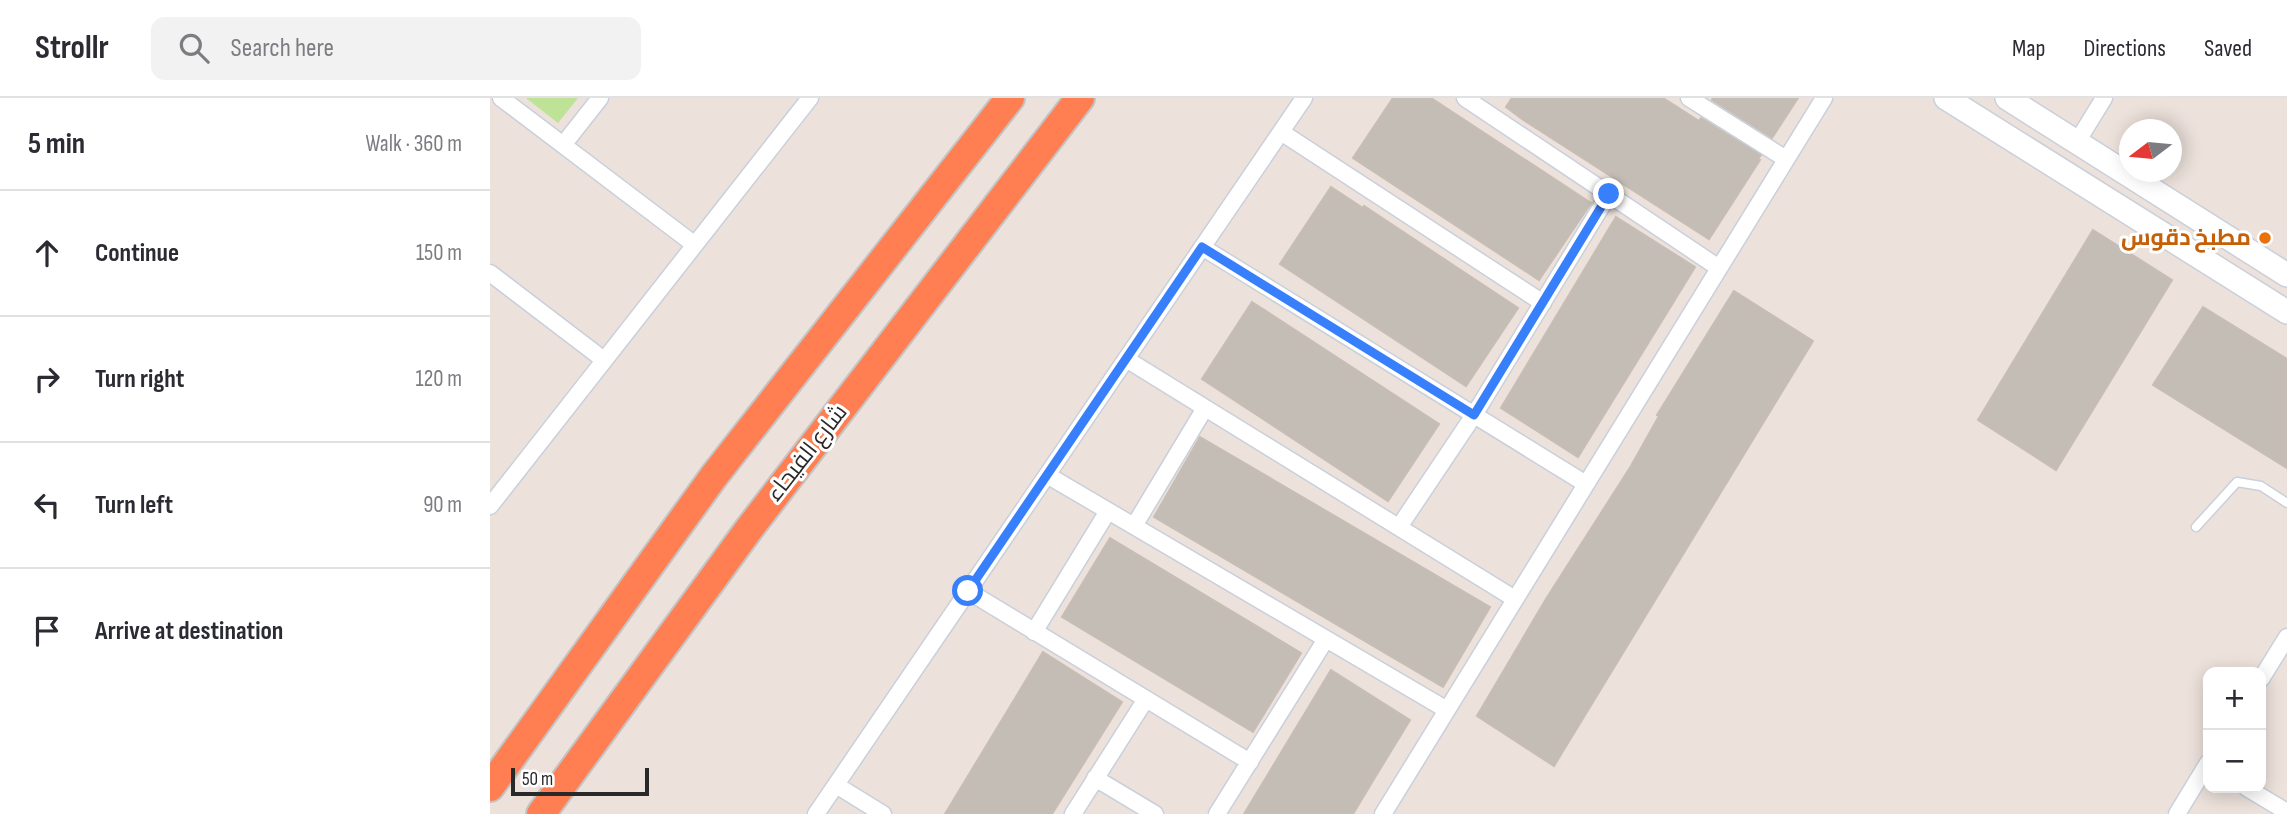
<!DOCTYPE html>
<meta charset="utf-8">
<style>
:root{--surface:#fff;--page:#f2f2f3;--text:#2b2b33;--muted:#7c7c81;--line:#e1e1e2}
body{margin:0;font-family:"Sofia Sans Condensed",Cairo,sans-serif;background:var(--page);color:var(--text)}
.controls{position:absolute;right:21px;bottom:21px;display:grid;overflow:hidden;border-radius:14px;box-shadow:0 4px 18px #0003}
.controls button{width:63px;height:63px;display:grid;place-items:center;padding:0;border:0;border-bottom:2px solid var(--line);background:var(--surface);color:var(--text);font:35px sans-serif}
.compass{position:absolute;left:1629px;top:21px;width:63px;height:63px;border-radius:50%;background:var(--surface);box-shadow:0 4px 18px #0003;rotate:254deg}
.scale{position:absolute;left:21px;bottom:18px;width:138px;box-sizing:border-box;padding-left:7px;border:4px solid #292929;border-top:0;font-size:19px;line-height:24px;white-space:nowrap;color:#292929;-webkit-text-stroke:5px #fff;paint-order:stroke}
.stop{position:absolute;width:21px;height:21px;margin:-16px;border:5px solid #387ffb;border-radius:50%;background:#fff}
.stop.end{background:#387ffb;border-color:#fff;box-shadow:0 2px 7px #0008}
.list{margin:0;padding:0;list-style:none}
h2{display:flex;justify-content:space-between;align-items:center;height:91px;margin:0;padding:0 28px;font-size:30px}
h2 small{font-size:23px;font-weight:400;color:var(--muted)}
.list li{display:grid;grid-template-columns:46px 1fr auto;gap:21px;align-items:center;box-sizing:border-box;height:126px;padding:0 28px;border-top:2px solid var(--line)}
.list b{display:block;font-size:26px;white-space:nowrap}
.list em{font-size:23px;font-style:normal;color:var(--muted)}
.icon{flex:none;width:38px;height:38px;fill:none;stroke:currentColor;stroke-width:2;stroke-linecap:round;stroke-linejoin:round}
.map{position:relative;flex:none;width:1797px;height:716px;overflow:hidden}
header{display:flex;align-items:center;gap:42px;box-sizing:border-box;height:98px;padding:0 35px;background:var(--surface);border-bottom:2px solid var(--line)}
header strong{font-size:33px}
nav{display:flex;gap:38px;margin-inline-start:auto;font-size:24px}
.search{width:490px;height:63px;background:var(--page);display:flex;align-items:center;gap:18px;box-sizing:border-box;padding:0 24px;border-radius:14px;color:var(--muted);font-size:26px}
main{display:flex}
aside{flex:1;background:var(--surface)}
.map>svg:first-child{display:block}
.green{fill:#bee396}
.building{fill:#c4bdb6;stroke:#c7bdb4;stroke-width:2}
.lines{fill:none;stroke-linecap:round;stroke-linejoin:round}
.lane-casing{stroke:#c9d0db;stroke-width:11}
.street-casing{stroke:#c9d0db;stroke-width:19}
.secondary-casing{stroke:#c9d0db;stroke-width:26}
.highway-casing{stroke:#c3c3c3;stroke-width:32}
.lane{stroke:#fff;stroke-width:8}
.street{stroke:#fff;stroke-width:16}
.secondary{stroke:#fff;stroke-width:23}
.highway{stroke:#ff7e52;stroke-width:28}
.route{stroke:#387ffb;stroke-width:9}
.food-dot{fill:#e8710a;stroke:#fff;stroke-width:2.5}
.labels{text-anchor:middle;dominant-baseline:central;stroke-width:6;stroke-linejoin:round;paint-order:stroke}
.food-label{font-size:23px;font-weight:bold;fill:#c56008;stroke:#fff;text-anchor:end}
.street-label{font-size:23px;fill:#292929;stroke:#fff}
</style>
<header>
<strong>Strollr</strong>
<div class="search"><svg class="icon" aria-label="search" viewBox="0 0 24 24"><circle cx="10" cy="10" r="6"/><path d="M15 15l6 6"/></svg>Search here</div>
<nav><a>Map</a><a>Directions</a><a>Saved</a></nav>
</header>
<main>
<aside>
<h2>5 min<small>Walk · 360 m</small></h2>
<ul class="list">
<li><svg class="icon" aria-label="ahead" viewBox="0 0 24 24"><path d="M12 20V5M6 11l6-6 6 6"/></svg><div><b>Continue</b></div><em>150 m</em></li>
<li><svg class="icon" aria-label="right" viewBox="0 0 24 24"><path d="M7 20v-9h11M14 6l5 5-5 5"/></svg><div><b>Turn right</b></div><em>120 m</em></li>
<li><svg class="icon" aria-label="left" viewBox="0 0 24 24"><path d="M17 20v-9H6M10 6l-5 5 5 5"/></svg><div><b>Turn left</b></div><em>90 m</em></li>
<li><svg class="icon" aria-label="arrive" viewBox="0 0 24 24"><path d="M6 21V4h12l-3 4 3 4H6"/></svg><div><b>Arrive at destination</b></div></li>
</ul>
</aside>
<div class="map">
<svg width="1797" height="716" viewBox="0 0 1797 716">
<rect width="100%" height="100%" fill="#ece1db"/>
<!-- green -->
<path class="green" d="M36 0H88L68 25Z"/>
<!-- building -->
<path class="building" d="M903 0H941L1101 105 1049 182 863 60Z
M1022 0H1173L1209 23 1211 20 1271 57 1268 61 1270 62 1219 141 1032 21 1016 9Z
M1223 0H1308L1282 40 1222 2Z
M841 89 873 110 874 108 1028 210 976 288 790 166Z
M1126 119 1205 169 1088 359 1011 310Z
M1603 132 1682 182 1566 372 1488 322Z
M1244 193 1323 243 1064 668 987 618 1056 501 1141 368 1169 318 1167 317Z
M762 204 949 326 898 403 712 281Z
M1713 209 1797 261V370L1663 287Z
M710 339 1000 509 953 589 664 419Z
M620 440 811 555 763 634 572 519Z
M553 554 632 604 562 716H455Z
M841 572 920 622 881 686 863 716H754Z"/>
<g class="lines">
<!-- lane casing -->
<g class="lane-casing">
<path id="lane" d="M1706 429 1747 384 1771 388 1797 405"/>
</g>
<!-- street casing -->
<g class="street-casing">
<path id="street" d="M11 0 205 147
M975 0 1229 170
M1199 0 1296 61
M791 34 1053 205
M1587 44 1614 0
M73 47 110 0
M712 149 1096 386
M0 175 114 262
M636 261 1025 501
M557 377 957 612
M0 408 320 0
M644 428 715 310
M909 429 984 317 1119 96
M478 493 760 664
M544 534 618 413
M1771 581 1797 539
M605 680 665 716
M346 687 393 716
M1757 690 1797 714
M326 716 814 0
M583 716 656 601
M727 716 836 541
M893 716 1334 0
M1687 716 1718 665"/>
</g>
<!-- secondary casing -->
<g class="secondary-casing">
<path id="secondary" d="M1456 0 1797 214
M1517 0 1797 177"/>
</g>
<!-- highway casing -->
<g class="highway-casing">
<path id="highway" d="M0 689 224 378 520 0
M51 716 259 431 590 0"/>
</g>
<!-- lane -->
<use href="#lane" class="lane"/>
<!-- street -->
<use href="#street" class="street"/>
<!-- secondary -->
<use href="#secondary" class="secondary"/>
<!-- highway -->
<use href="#highway" class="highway"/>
</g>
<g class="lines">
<!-- route -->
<path class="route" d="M478 493 712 149 984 317 1119 96"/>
</g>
<!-- markers -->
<circle class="food-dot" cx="1775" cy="140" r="7"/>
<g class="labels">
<!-- food labels -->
<g class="food-label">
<text x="1761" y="140">مطبخ دقوس</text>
</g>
<!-- street labels -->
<g class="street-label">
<text transform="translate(317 355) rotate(-52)">شارع الفيحاء</text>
</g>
</g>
</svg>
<div class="controls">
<button>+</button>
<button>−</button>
</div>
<svg class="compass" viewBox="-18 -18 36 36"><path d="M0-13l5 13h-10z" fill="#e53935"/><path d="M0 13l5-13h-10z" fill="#7c7c81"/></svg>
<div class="scale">50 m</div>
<div class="stop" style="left:478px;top:493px"></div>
<div class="stop end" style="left:1119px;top:96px"></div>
</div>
</main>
